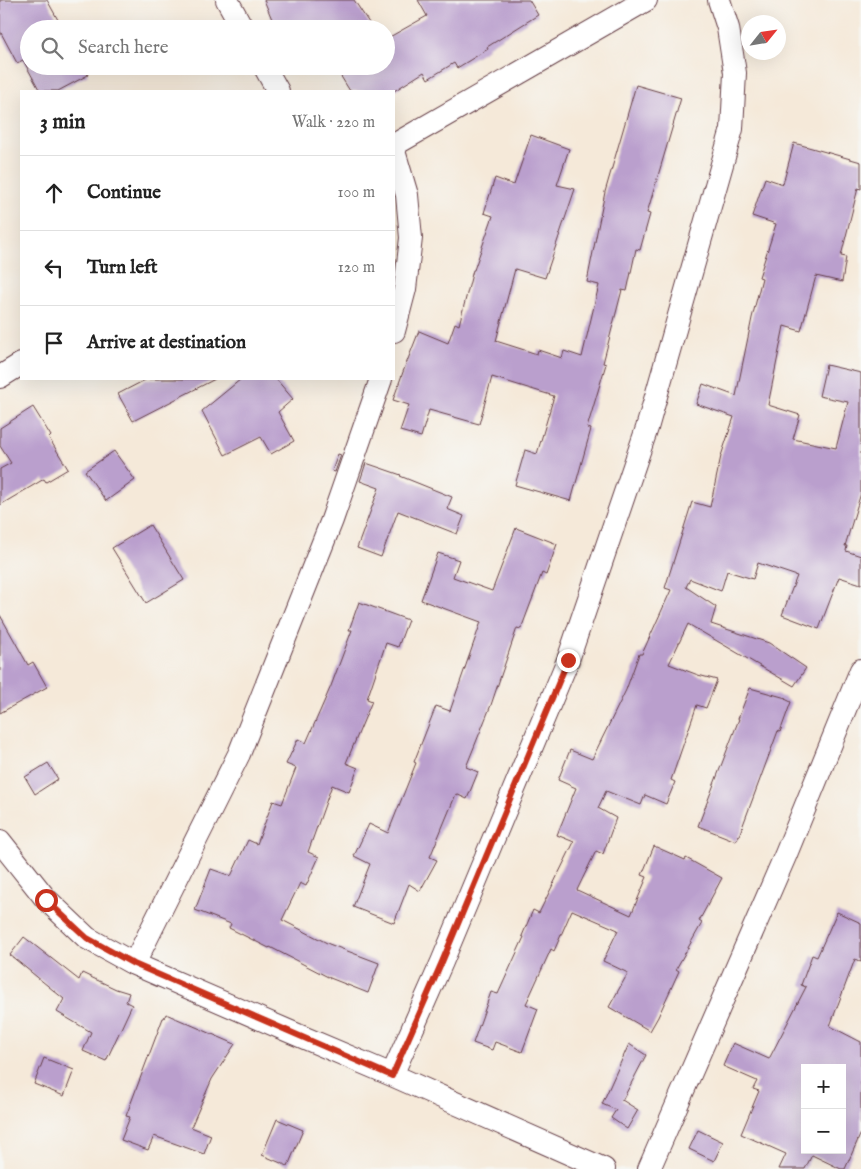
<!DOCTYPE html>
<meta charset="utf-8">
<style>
:root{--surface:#fff;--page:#f2f2f2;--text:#222;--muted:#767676;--line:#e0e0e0}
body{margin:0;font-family:"IM FELL English",serif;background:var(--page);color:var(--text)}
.controls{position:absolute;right:15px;bottom:15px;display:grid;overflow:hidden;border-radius:0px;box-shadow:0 5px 20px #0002}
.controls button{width:45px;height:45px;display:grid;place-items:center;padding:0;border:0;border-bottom:1px solid var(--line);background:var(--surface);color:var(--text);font:25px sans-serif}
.compass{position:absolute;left:741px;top:15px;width:45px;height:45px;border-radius:50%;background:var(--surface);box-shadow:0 5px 20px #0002;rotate:60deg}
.stop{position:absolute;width:15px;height:15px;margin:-11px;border:4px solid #c8321e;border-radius:50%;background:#fff}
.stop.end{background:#c8321e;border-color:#fff;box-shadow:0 1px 5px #0008}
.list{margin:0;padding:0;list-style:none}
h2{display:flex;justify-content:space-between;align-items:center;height:65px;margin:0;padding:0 20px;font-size:21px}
h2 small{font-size:16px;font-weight:400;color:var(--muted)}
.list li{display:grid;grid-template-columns:32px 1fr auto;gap:15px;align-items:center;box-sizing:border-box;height:75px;padding:0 20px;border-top:1px solid var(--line)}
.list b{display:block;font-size:19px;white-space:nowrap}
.list em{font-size:16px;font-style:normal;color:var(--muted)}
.icon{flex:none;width:28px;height:28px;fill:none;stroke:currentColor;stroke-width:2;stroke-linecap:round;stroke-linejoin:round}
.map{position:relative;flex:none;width:861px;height:1169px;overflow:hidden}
.search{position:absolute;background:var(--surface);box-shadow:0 5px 20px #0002;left:20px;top:20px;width:375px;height:55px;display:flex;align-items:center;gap:12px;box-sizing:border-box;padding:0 18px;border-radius:28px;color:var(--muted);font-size:19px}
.panel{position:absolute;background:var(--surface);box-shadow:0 5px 20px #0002;left:20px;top:90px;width:375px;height:290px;border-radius:0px}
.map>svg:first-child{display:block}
.building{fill:#ba9fcd;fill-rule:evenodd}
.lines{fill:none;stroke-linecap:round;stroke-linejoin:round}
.minor-casing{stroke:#643d45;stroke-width:24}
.minor{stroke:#fff;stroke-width:22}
.route{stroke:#c8321e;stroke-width:6}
</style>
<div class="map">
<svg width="861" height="1169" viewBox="0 0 861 1169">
<rect width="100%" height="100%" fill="#f6f6f2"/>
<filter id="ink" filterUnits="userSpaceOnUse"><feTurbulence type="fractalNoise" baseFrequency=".02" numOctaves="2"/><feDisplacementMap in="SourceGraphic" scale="10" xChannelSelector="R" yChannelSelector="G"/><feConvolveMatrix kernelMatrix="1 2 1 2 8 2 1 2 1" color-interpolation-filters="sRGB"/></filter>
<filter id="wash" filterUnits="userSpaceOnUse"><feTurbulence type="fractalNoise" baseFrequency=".0096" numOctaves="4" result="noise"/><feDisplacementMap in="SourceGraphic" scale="20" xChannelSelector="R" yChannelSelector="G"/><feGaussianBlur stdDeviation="1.12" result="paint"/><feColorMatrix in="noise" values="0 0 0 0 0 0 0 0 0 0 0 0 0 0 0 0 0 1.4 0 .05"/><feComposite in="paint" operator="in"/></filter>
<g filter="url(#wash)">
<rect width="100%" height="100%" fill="#f5e9d9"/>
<g id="blocks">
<!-- building -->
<path class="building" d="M0 0H47L63 29H29V66H84L88 75 58 91H40L23 60 17 63 0 31Z
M264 0H354L373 29H276Z
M418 0H529L538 15 487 47 488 49 457 68 454 63 428 79 424 72 394 91H350L337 70 342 66H386V39L427 16Z
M636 85 681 98 647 213 650 214 640 250 636 249 627 291 622 290 603 363 606 364 587 428 591 429 571 501 515 485 525 450 537 454 554 396 492 377 479 424 429 410 421 437 400 431 409 405 393 400 403 372 419 331 448 343 455 323 459 325 473 270H474L493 216 484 213 495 178 514 185 531 135 569 149 557 185 575 189 545 278 515 269 496 341 537 354 538 350 562 358 564 351 582 357 599 285 587 282 605 192Z
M794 143 861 162V189L858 188 841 256 846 257 842 282 816 276 801 331 784 326 768 405 800 415 793 439 836 448 848 402 819 396 826 365 861 373V493L845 546H847L846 551 861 556V584L839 577 819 629 782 615 797 576 758 563 753 579 727 571 721 591 690 579 686 587 716 607 711 624 769 643 806 668 794 686 688 624 669 664 698 675 717 680 706 708 697 705 671 780 675 782 666 804 645 795 641 805 606 791 598 808 616 818 603 854 596 851 577 890 631 915 647 877 642 875 654 846 685 860 686 858 722 878 699 921 702 923 676 969 679 971 658 1017 650 1031 609 1007 628 973 603 961 618 930 572 910 554 951 551 949 526 1004 538 1009 522 1052 495 1042 492 1050 473 1043 491 992 498 994 524 937 522 936 533 910 539 913 574 842 557 835 576 788 558 780 570 750 592 759 626 690 639 654H642L671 590 665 588 692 502 710 507 721 456 734 417 696 404 703 384 736 396 752 318 762 278 759 277 776 224 752 216 765 178 783 184Z
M147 379H215L133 421 118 394Z
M241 379H276L293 399 278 412 294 441 271 454 261 437 225 455 202 411Z
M33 407 51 436 49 438 68 469 46 482 44 479 0 505V469L11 463 0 446V428Z
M114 451 135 480 106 501 85 471Z
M338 454 341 455 335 472 332 471Z
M366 463 401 475 400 476 452 497 447 509 464 516 457 534 398 511 381 557 357 548 379 488 360 481Z
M150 525 184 580 146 603 112 548Z
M516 528 557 544 546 575 542 573 521 629 517 628 491 705 466 767 478 772 467 799 456 794 430 857 437 860 420 891 409 884 394 923 353 907 370 864 354 856 369 824 388 833 416 763 414 762 436 706 450 711 481 622 421 600 438 553 459 560 453 577 492 591Z
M359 602 408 620 398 647 386 643 367 699 372 701 346 763 358 768 349 792 332 785 308 852 319 857 306 886 300 883 282 920 329 944 379 963 368 993 330 978 270 947 269 948 229 928 231 924 195 910 211 869 231 876 248 840 257 844 273 801 282 804 296 768 286 764 298 739 306 743 331 686 352 630H349Z
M0 615 28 665 33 662 47 687 0 713Z
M750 688 786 698 785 699 791 702 780 732 778 731 740 833 736 841 698 826 739 719H738Z
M48 763 58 779 35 794 25 777Z
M837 912 861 923V962L855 959 830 1026 861 1042V1133L845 1169H841L812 1155 805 1169H779L786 1154 741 1134 759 1091 753 1089 757 1081 723 1066 733 1043 769 1059 806 987 801 985 812 955 817 957ZM805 1068H842V1150H805Z
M24 937 79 980 82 973 116 989 129 993 126 1002 132 1005 106 1061 83 1051 91 1032 57 1012 64 999 10 955Z
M166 1014 235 1044 212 1079 191 1127 211 1135 204 1154 154 1136 148 1150 121 1140 130 1117 126 1116 163 1018H164Z
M629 1044 646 1055 622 1101V1100L638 1110 627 1129 611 1118 616 1110 602 1104Z
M44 1058 74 1070 64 1096 34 1084Z
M277 1119 303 1130 288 1166 262 1155Z
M698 1130 723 1142 714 1161 689 1149Z"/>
</g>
</g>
<g filter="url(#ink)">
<use href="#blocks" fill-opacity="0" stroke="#643d45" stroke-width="1"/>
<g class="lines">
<!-- minor casing -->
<g class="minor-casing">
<path id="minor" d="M227 0 243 29
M264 66 278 91
M394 145 646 0
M394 151 407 195 411 238 405 289 394 331
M0 377 21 364
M0 841 46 899 87 938 134 964 286 1030 392 1075 604 1169
M134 964 239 754 332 520 381 379
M392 1075 442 962 568 660 647 428 732 129 735 73 728 28 719 0
M649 1169 786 854 861 670"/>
</g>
<!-- minor -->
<use href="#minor" class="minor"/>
</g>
</g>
<g class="lines" filter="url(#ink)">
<!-- route -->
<path class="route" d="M46 900 87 938 134 964 286 1030 392 1076 442 962 568 660"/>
</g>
</svg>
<div class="controls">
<button>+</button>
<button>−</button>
</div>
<svg class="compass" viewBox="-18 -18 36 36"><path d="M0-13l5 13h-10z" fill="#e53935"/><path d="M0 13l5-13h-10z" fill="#767676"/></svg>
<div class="stop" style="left:46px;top:900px"></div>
<div class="stop end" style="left:568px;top:660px"></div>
<div class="search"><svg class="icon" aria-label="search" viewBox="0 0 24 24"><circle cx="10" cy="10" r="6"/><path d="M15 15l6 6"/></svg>Search here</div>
<section class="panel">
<h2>3 min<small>Walk · 220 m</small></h2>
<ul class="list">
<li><svg class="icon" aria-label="ahead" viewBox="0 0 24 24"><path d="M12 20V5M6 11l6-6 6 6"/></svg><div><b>Continue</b></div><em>100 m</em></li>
<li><svg class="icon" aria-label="left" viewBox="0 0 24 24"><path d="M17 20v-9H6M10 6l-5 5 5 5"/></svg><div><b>Turn left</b></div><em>120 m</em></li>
<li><svg class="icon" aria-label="arrive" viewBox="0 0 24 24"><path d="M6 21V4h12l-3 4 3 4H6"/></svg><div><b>Arrive at destination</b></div></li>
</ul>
</section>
</div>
